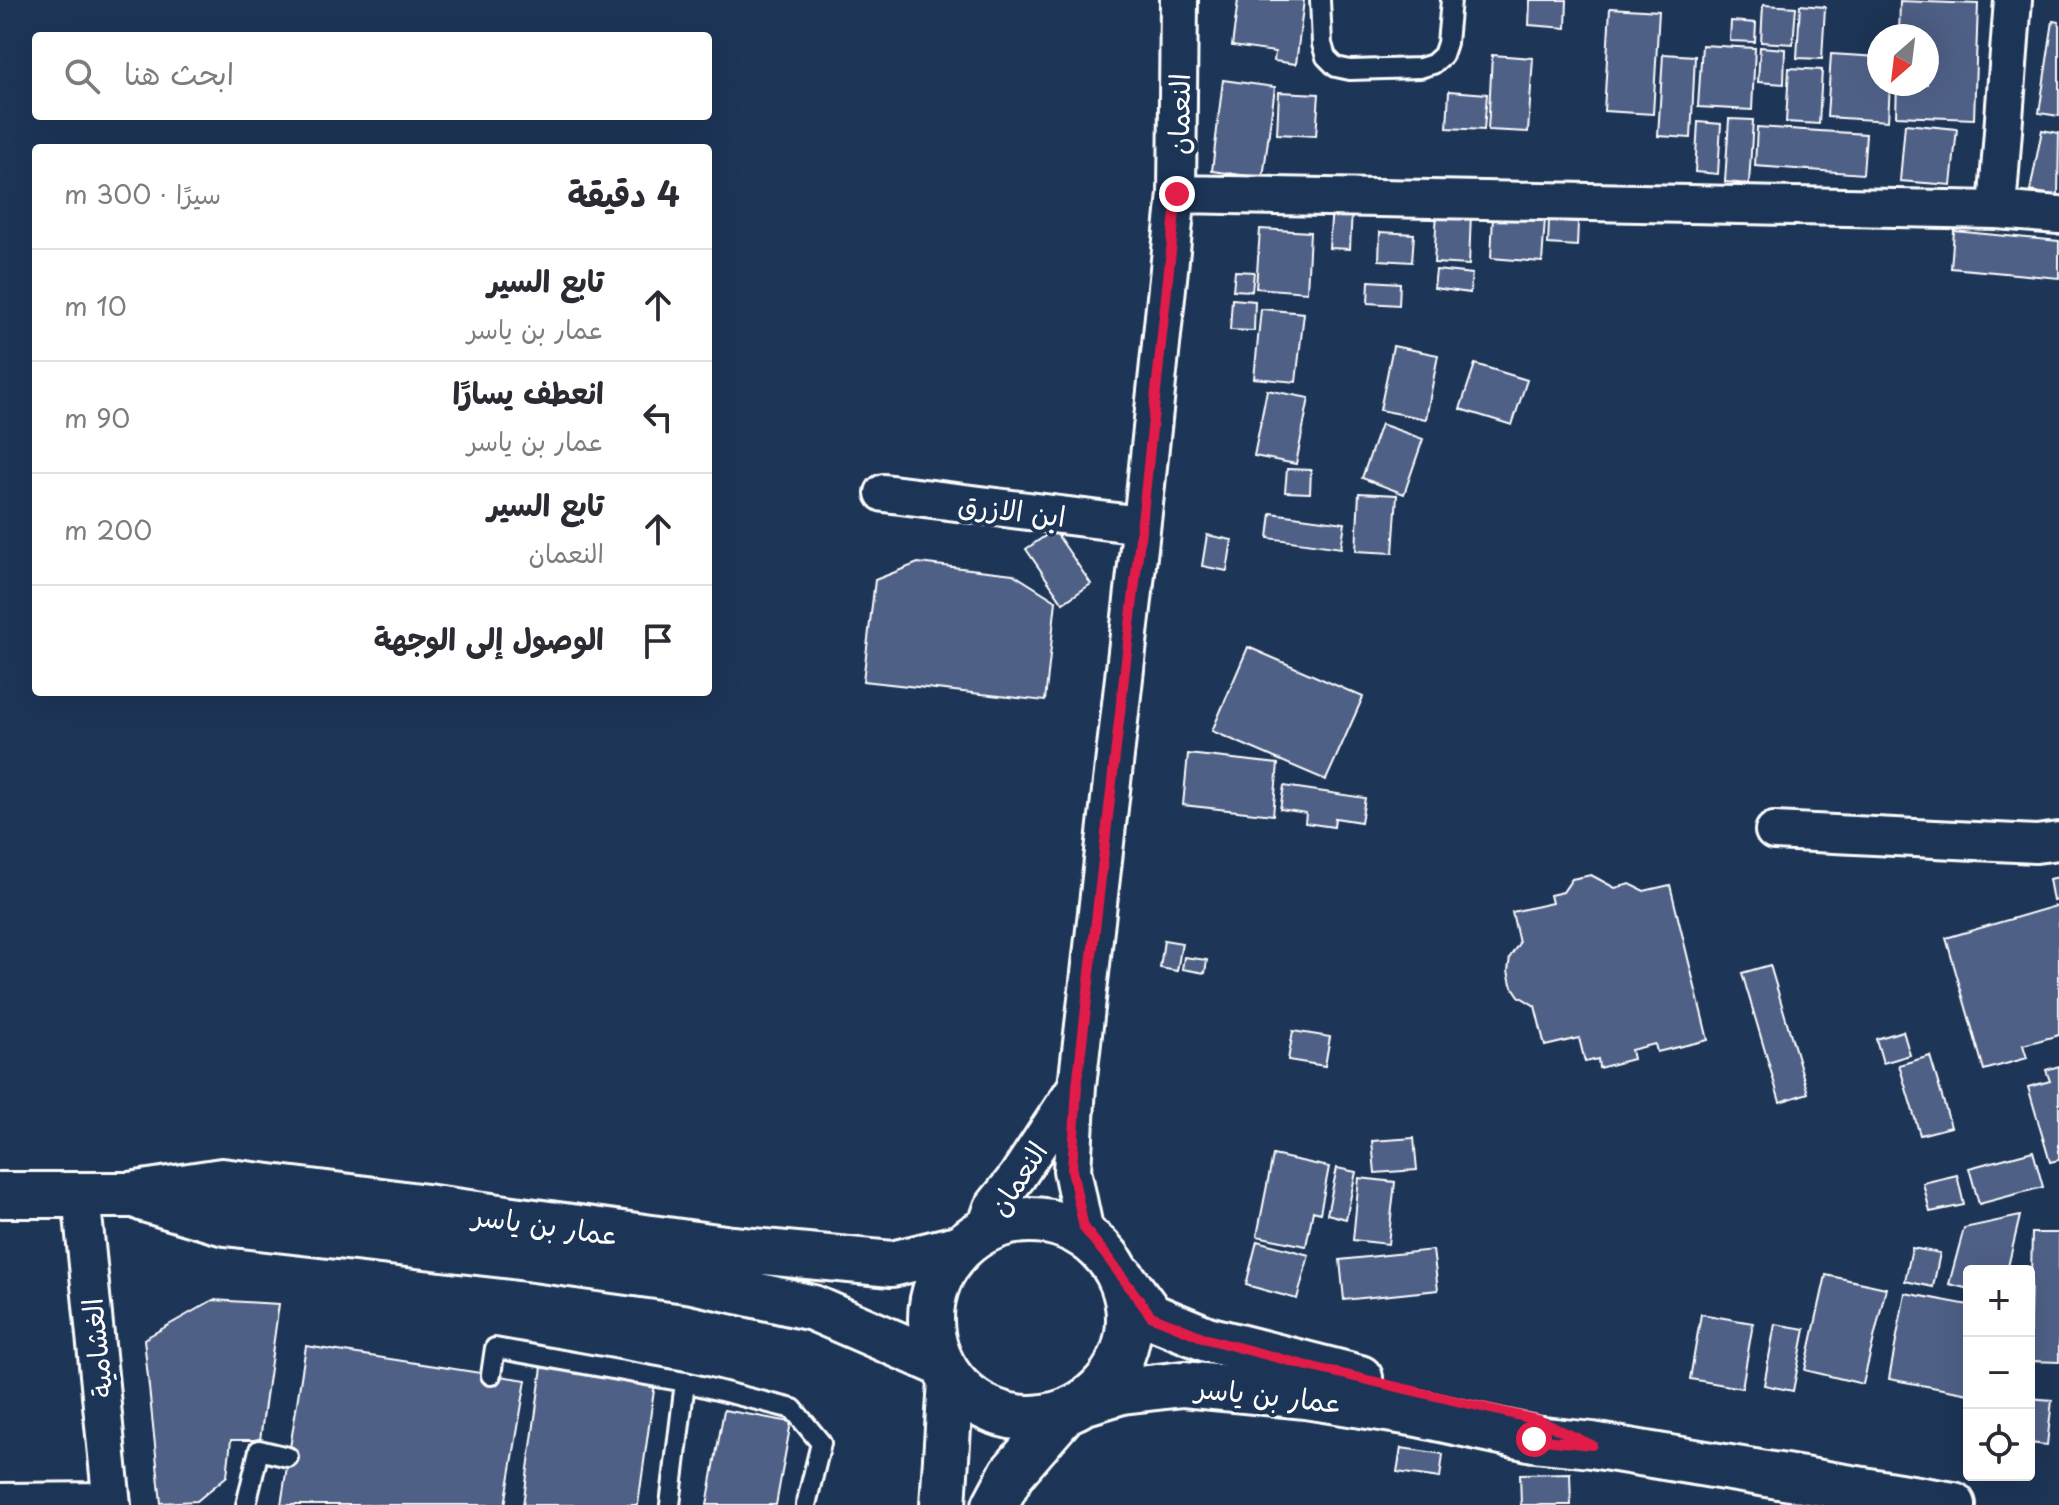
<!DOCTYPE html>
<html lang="ar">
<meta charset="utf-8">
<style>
:root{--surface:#fff;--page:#f2f2f3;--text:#2b2b33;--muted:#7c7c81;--line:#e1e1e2}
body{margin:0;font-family:"Playpen Sans","Playpen Sans Arabic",sans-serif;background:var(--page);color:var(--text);direction:rtl}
.controls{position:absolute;right:24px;bottom:24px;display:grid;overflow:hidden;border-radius:8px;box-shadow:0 8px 32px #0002}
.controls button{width:72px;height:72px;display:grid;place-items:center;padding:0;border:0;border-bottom:2px solid var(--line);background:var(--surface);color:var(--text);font:40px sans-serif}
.compass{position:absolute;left:1867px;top:24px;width:72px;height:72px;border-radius:50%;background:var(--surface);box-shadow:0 8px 32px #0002;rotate:208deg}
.stop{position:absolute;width:24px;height:24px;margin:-18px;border:6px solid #e11d48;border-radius:50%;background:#fff}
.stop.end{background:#e11d48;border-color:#fff;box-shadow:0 2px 8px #0008}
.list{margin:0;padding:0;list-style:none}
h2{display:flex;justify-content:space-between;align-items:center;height:104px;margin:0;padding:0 32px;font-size:34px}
h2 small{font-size:26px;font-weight:400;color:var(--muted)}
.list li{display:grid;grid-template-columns:52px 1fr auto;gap:24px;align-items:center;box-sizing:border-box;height:112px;padding:0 32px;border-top:2px solid var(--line)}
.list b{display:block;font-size:30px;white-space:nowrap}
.list p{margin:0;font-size:26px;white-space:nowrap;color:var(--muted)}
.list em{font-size:26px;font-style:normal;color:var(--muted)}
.icon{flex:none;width:44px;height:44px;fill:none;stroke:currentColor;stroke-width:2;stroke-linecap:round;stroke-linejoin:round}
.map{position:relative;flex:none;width:2059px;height:1505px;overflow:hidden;direction:ltr}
.search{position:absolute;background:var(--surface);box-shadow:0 8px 32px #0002;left:32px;top:32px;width:680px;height:88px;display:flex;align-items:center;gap:20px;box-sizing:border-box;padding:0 28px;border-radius:8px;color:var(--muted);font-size:30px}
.panel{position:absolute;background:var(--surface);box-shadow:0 8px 32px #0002;left:32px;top:144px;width:680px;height:552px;border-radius:8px;direction:rtl}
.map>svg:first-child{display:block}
.building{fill:#4f6087;stroke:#fff;stroke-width:2}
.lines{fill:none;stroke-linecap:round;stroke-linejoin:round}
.service-casing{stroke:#fff;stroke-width:24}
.minor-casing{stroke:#fff;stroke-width:42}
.tertiary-casing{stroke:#fff;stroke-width:50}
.service{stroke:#1d3557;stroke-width:18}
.minor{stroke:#1d3557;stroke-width:36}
.tertiary{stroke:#1d3557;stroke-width:44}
.route{stroke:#e11d48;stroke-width:10}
.labels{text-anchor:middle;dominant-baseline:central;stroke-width:8;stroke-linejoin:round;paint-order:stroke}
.street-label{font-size:28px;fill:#fff;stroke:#1d3557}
</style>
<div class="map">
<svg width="2059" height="1505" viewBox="0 0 2059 1505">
<rect width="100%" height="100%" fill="#1d3557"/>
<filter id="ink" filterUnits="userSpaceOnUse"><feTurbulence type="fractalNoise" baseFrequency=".0125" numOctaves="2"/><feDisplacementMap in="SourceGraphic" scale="16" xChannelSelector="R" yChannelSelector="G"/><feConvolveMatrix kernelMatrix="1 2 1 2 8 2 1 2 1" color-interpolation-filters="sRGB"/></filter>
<g filter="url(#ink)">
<!-- building -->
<path class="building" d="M1238 0H1304L1296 64 1274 61 1275 52 1232 46Z
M1530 0H1567L1566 28 1529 25Z
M1900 1 1978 4 1974 119 1896 116 1897 84H1927V36H1899Z
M1763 5 1796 7 1793 44 1761 42Z
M1800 5 1825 7 1822 59 1797 58Z
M1610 8 1659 11 1653 114 1604 111Z
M1731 21 1756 23 1755 42 1730 41Z
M2053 21 2059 22V116L2039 113Z
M1702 45 1755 48 1752 110 1698 107Z
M1760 47 1785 49 1784 84 1758 82Z
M1663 54 1695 56 1691 138 1658 136Z
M1831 54 1879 57V84H1890L1888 121 1827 117Z
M1492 55 1533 58 1528 132 1488 130Z
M1789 68 1822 70 1819 124 1786 122Z
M1223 80 1275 87 1263 178 1212 171Z
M1449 91 1487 94 1484 130 1447 128Z
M1279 92 1319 94 1316 136 1277 134Z
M1729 119 1753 120 1749 184 1725 182Z
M1698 122 1721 124 1718 174 1695 172Z
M1905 124 1957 129 1951 185 1900 181Z
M1757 127 1866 134 1863 174 1755 166Z
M2042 130 2059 133 2058 196 2030 191Z
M1332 206 1352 208 1350 249 1329 248Z
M1437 211 1471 213 1469 265 1434 263Z
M1493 216 1545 219 1542 262 1491 258Z
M1549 220 1578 222 1577 246 1548 244Z
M1260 229 1310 232 1307 292 1256 288Z
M1954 231 2059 241V278L1951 268Z
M1380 232 1414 234 1412 262 1379 260Z
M1436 270 1472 274 1470 293 1434 288Z
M1235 271 1254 272 1252 291 1233 290Z
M1369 281 1400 283 1399 305 1368 303Z
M1232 299 1255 301 1254 331 1230 330Z
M1261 309 1304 313 1296 382 1254 378Z
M1393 346 1438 355 1426 419 1380 410Z
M1475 364 1527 380 1512 425 1460 409Z
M1267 390 1309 398 1296 464 1254 456Z
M1381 424 1423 439 1404 494 1362 478Z
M1287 469 1311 470 1310 493 1285 492Z
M1359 493 1397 495 1393 553 1356 551Z
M1271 513 1345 523 1341 548 1268 538Z
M1054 530 1091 584 1063 603 1026 549Z
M1207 535 1232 540 1227 571 1202 566Z
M918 563 1013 574 1056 601 1045 701 863 681 875 580Z
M1248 647 1363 697 1326 780 1212 731Z
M1188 754 1278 764 1273 815 1183 805Z
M1284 786 1365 798 1361 822 1335 818 1334 827 1305 823 1306 813 1280 809Z
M1591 875 1615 888 1630 884 1644 891 1670 885 1708 1040 1657 1052 1655 1044 1631 1050 1633 1059 1599 1068 1598 1059 1585 1062 1579 1038 1545 1046 1535 1006 1519 996 1511 984 1508 971 1510 957 1519 943 1512 912 1552 903 1550 895 1563 892 1572 879Z
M2059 877V900L2053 901 2049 879Z
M2059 905V1035L2023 1045 2027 1058 1984 1070 1946 938Z
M1164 940 1182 943 1177 971 1160 968Z
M1184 957 1207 960 1205 973 1182 969Z
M1770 965 1808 1093 1780 1102 1742 973Z
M1293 1031 1330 1037 1325 1066 1288 1060Z
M1903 1031 1910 1055 1883 1063 1876 1039Z
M1930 1056 1951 1127 1920 1135 1899 1065Z
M2059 1066V1160L2050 1162 2028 1087 2050 1081 2046 1070Z
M1414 1138 1417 1170 1375 1173 1372 1141Z
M2033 1151 2043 1187 1979 1204 1969 1168Z
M1273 1155 1329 1167 1320 1213 1313 1211 1306 1246 1257 1236Z
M1337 1168 1356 1172 1346 1219 1327 1214Z
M1957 1175 1964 1205 1930 1212 1923 1183Z
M1359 1178 1395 1182 1388 1244 1353 1240Z
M2020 1216 2007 1271H1969V1289L1949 1284 1964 1228Z
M2032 1233H2059V1362L2029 1361Z
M1257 1241 1309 1255 1297 1299 1246 1285Z
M1912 1248 1940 1253 1933 1287 1905 1281Z
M1433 1250 1438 1290 1344 1300 1340 1260Z
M1826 1275 1886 1288 1863 1384 1805 1370Z
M1905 1293 1969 1305V1394L1889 1379Z
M213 1300 279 1304 260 1440H231L227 1476 197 1501 161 1503 144 1339Z
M1701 1314 1753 1323 1742 1388 1690 1379Z
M1775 1324 1805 1329 1793 1391 1764 1385Z
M306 1346 526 1380 505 1505H281Z
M542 1367 655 1383 638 1505H523Z
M2029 1398 2052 1400 2047 1445 2029 1443Z
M724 1410 791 1422 776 1505H707Z
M1401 1448 1443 1454 1440 1478 1397 1472Z
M1570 1473 1571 1505H1521L1520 1474Z"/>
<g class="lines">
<!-- service casing -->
<g class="service-casing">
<path id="service" d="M1320 0 1322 44 1326 57 1336 67 1350 70 1420 68 1433 64 1443 55 1447 43 1451 0
M491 1375 495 1348 685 1382 793 1409 821 1443 806 1505
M246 1505 259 1450 288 1457
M670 1505 685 1382"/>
</g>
<!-- minor casing -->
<g class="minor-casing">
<path id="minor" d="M1177 194 1997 210 2059 215
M1997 210 2013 0
M884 493 1141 525
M1774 831 2036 844 2059 841
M81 1195 112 1505
M985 1230 993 1207 1017 1177 1076 1087
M1105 1254 1084 1228 1072 1170 1077 1086 1144 504 1177 194 1179 0
M0 1502 111 1501"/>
</g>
<!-- tertiary casing -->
<g class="tertiary-casing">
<path id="tertiary" d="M0 1195H130L222 1181 367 1199 732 1249 892 1264 961 1247
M144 1199 225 1223 512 1256 693 1281 813 1308 940 1363
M931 1319a99 99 0 1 1 198 0a99 99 0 1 1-198 0Z
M1122 1277 1151 1316 1207 1339 1360 1378
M1089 1401 1122 1391 1183 1384 1306 1396 1418 1414 1534 1439 1592 1445 1953 1505
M943 1505 951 1381
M995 1505 1012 1473 1064 1413"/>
</g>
<!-- service -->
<use href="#service" class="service"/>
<!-- minor -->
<use href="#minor" class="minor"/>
<!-- tertiary -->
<use href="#tertiary" class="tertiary"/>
</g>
</g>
<g class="lines" filter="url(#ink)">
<!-- route -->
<path class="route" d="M1177 194 1144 504 1077 1086 1072 1170 1084 1228 1105 1254 1151 1316 1207 1339 1308 1366 1538 1420 1592 1445 1534 1439"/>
</g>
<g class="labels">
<!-- street labels -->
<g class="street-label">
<text transform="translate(1178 114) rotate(-89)">النعمان</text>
<text transform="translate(1012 509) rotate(7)">ابن الازرق</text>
<text transform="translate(1017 1178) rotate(-57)">النعمان</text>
<text transform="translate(546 1224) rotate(8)">عمار بن ياسر</text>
<text transform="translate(96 1348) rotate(-96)">الغشامية</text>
<text transform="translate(1269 1394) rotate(6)">عمار بن ياسر</text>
</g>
</g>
</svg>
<div class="controls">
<button>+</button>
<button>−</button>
<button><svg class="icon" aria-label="locate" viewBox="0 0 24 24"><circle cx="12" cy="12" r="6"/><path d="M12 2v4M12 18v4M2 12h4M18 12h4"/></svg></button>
</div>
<svg class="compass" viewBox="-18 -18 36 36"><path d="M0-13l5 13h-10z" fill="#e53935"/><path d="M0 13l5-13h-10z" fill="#7c7c81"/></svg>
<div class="stop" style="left:1534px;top:1439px"></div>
<div class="stop end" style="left:1177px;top:194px"></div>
<div class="search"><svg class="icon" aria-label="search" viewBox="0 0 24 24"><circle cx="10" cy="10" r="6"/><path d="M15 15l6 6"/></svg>ابحث هنا</div>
<section class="panel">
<h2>4 دقيقة<small>سيرًا · 300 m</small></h2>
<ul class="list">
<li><svg class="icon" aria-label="ahead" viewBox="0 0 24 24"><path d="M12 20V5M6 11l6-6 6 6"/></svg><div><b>تابع السير</b><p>عمار بن ياسر</p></div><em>10 m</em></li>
<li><svg class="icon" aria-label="left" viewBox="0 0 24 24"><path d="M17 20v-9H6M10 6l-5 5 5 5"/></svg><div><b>انعطف يسارًا</b><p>عمار بن ياسر</p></div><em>90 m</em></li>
<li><svg class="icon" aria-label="ahead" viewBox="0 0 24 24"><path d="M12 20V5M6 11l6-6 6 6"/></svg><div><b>تابع السير</b><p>النعمان</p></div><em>200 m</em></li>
<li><svg class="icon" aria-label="arrive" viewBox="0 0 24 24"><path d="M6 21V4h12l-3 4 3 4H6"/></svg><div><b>الوصول إلى الوجهة</b></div></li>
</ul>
</section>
</div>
